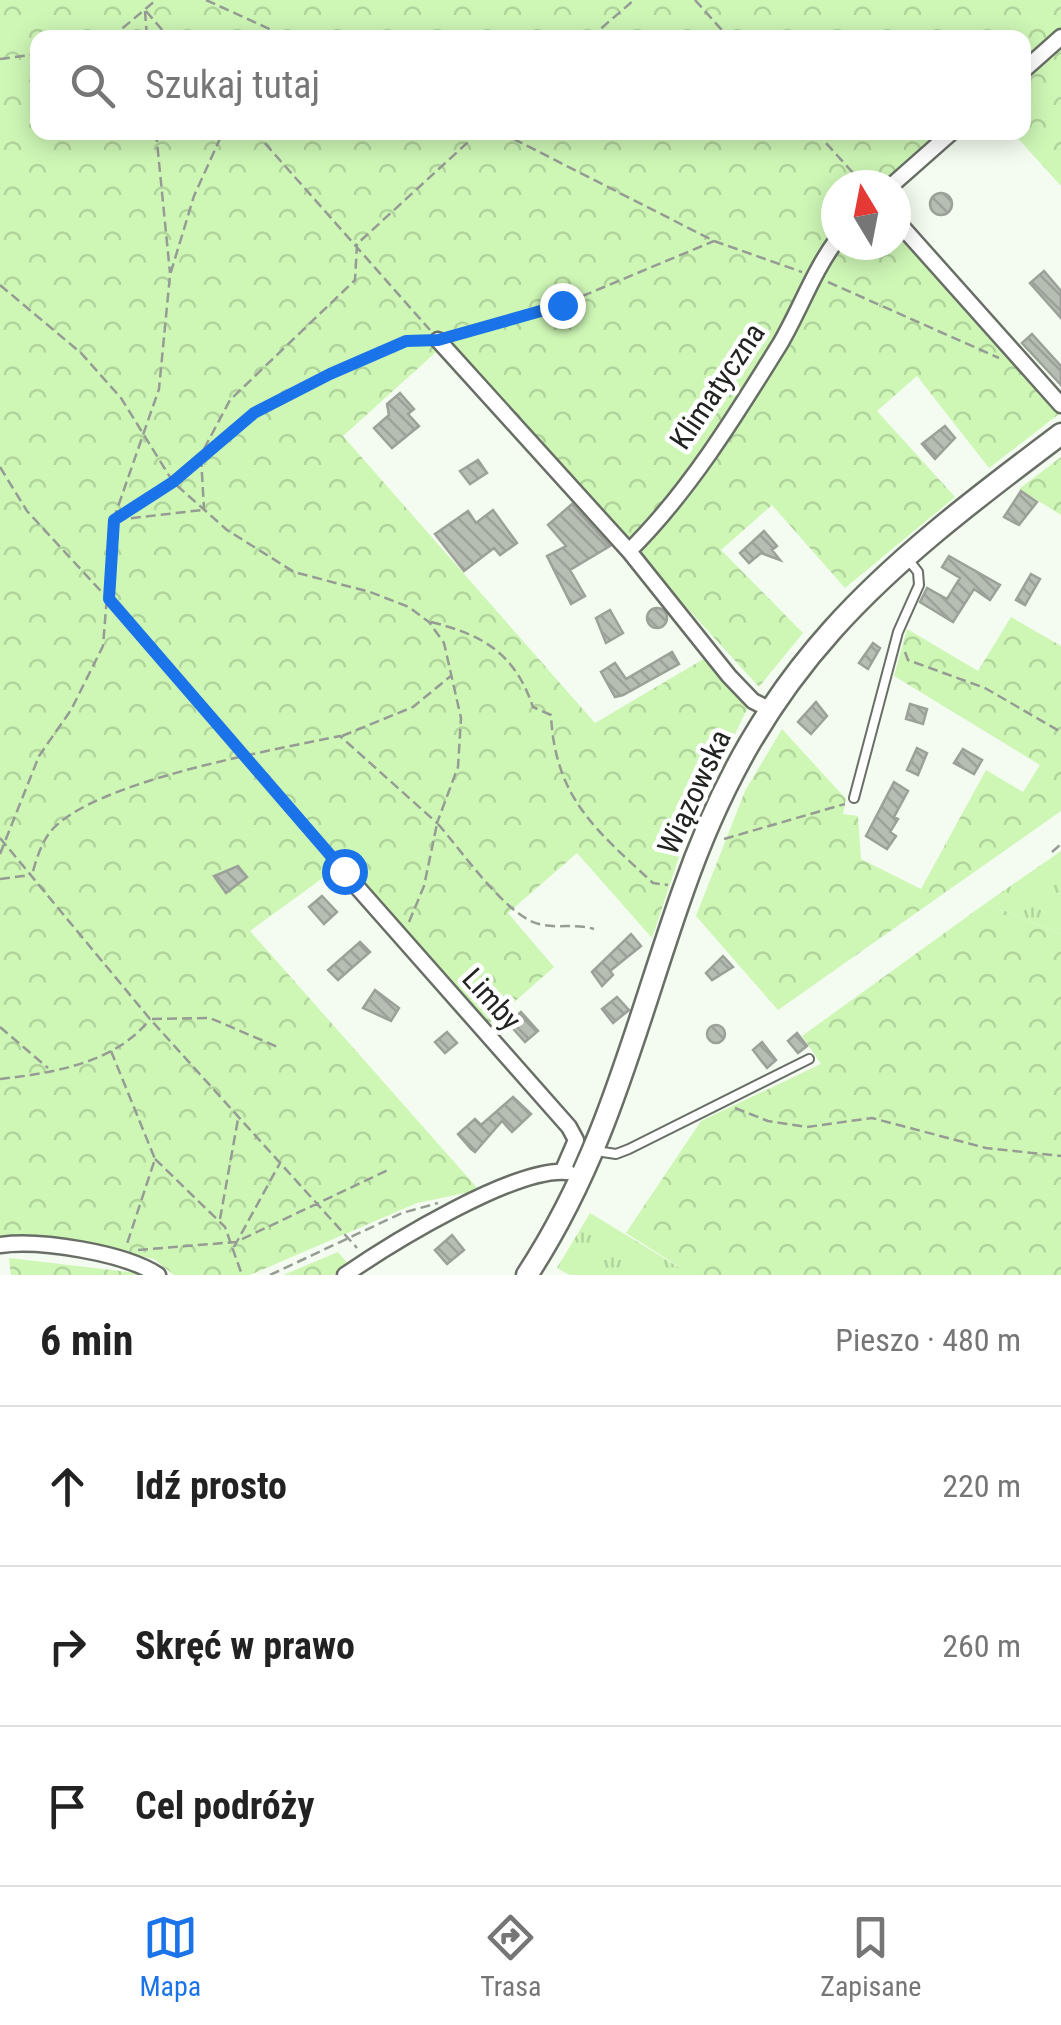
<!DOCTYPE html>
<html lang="pl">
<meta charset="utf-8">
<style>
:root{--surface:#fff;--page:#f2f2f2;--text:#222;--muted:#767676;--line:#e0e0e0;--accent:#1a73e8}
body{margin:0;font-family:"Roboto Condensed",sans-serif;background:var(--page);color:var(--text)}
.compass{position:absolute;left:821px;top:170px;width:90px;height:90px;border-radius:50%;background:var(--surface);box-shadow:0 5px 25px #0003;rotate:350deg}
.stop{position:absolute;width:30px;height:30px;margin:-22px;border:8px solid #1a73e8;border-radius:50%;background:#fff}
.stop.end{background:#1a73e8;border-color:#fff;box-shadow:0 2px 10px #0008}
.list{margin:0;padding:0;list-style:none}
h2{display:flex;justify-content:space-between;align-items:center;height:130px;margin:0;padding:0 40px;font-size:42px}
h2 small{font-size:32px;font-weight:400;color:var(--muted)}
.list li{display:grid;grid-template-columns:65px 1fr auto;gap:30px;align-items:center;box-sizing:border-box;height:160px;padding:0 40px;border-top:2px solid var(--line)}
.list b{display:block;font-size:38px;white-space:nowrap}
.list em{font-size:32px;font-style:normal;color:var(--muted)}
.icon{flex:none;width:55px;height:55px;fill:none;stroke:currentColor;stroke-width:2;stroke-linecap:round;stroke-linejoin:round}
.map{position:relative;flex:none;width:1061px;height:1275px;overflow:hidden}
.search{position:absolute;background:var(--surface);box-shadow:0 5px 25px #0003;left:30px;right:30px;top:30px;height:110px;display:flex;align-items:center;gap:25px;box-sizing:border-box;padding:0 35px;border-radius:20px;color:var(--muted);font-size:38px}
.sheet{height:610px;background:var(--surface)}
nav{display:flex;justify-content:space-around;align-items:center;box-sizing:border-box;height:140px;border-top:2px solid var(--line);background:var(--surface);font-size:28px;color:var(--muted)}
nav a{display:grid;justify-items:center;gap:5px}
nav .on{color:var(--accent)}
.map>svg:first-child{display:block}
.grass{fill:url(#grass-tufts)}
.forest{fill:url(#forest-crowns)}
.building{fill:url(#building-back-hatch);stroke:#9ba198;stroke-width:2.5}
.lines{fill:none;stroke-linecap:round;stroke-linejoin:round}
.service-casing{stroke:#696f66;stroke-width:12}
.minor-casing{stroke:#696f66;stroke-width:19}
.secondary-casing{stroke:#696f66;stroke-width:25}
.path{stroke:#969c94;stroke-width:2.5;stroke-dasharray:10 5;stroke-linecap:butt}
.service{stroke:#fff;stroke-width:8}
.minor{stroke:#fff;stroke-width:14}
.secondary{stroke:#fff;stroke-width:20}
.route{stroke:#1a73e8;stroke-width:12}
.labels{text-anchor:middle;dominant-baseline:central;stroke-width:9;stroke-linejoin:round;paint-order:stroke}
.street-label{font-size:30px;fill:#212420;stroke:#fff}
</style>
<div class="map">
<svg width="1061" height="1275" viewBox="0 0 1061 1275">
<defs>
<pattern id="grass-tufts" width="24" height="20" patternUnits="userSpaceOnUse" patternTransform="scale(2.5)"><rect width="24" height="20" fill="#cef7b6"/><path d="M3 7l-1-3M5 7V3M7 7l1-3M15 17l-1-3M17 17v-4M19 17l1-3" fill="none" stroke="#b1d49c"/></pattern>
<pattern id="forest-crowns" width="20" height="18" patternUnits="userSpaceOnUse" patternTransform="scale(2.5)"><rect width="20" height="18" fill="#cef7b6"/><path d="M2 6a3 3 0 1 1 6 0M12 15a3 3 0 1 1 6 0" fill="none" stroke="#b1d49c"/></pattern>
<pattern id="building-back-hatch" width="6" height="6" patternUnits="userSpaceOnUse" patternTransform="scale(2.5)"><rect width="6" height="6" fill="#b6bdb3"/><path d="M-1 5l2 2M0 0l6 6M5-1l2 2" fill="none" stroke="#9ca29a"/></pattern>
</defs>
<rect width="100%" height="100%" fill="#f4fbf0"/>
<!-- grass -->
<path class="grass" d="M1061 851V934L986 903Z
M590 1213 682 1269 676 1275H570L557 1268Z"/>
<!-- forest -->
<path class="forest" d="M0 0H1061V30L1024 63V38H38V132L943 133 883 185H836V245H896V234L1059 414 989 468 917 376 877 411 955 497 845 588 772 505 721 550 803 633 759 687 446 343 343 436 595 723 707 657 749 705 687 833 652 938 577 853 508 913 554 967 488 1025 346 861 250 931 479 1190 417 1203 250 1275H174L154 1259 62 1239 11 1236 0 1240Z
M1061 45V186L1013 133 1024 132V79Z
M1061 457V515L1019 489Z
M1011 617 1061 646V811L778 1010 696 916 745 791 782 729 846 799 843 814 858 816 861 859 921 889 986 770 1023 792 1040 765 894 676 907 629 978 671Z
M986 903 1061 934V1275H676L681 1268 626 1233 701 1121 821 1064 802 1036Z
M338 1252 348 1264 333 1275H283Z
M9 1258 137 1273 144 1275H11Z"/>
<!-- building -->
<path class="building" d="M930 204a11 11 0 1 1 22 0a11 11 0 1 1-22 0Z
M1044 271 1061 291V318L1030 283Z
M1032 334 1061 366V385L1022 343Z
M400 393 414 409 408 414 419 426 392 448 374 428 389 415 387 404Z
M945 426 955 438 935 459 922 444Z
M478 460 487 473 470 484 460 471Z
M1021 491 1037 502 1019 525 1004 517Z
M572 504 610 546 570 570 585 596 571 604 547 556 566 546 548 525Z
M493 510 517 543 500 555 494 548 464 571 435 534 468 511 476 523Z
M764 531 777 546 772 550 780 560 761 553 749 563 740 553Z
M949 556 1000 585 990 600 974 589 953 622 920 602 927 588 947 599 960 578 942 567Z
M1031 574 1040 579 1025 605 1016 600Z
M647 618a10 10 0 1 1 20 0a10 10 0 1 1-20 0Z
M610 610 623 633 606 643 596 618Z
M873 643 880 648 868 669 859 663Z
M672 652 679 664 623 695 615 697 601 672 615 663 626 679Z
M816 702 827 716 811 734 798 722Z
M910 704 927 709 923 724 906 719Z
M917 748 927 753 918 775 907 770Z
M963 749 982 760 974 774 954 763Z
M894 782 908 791 894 817 898 819 890 832 896 836 887 849 866 836Z
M238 866 247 877 226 893 214 876Z
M322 896 337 912 324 924 309 907Z
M631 934 641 946 610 971 613 975 602 986 592 972Z
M360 942 370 952 338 980 328 970Z
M723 956 733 967 712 980 706 973Z
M375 990 399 1008 391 1021 363 1008Z
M617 997 629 1010 613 1023 602 1009Z
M521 1012 538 1031 525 1042 508 1023Z
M707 1034a9 9 0 1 1 18 0a9 9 0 1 1-18 0Z
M447 1032 457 1043 445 1053 435 1042Z
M797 1033 807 1046 798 1053 788 1041Z
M762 1042 776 1060 767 1068 753 1050Z
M513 1097 531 1114 512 1132 502 1121 475 1152 471 1149 458 1134 475 1119 481 1125Z
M452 1235 464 1250 447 1264 435 1250Z"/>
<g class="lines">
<!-- service casing -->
<g class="service-casing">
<path id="service" d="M854 798 898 632 919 585 918 572 907 558
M596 1151 616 1154 629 1149 809 1059"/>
</g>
<!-- minor casing -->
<g class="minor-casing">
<path id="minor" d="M1024 70 1061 37
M892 185 952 132
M896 220 1061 405
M438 340 629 551 729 676 753 701 769 709
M629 551C688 493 736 415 780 344 800 310 813 272 836 241
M343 871 569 1127 576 1140 563 1170
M0 1245C39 1239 125 1253 158 1275
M345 1275C390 1244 516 1166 568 1172"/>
</g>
<!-- secondary casing -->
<g class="secondary-casing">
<path id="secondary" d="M527 1275C607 1153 635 1026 683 891 762 665 876 573 1061 434"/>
</g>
<!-- path -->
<path class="path" d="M206 0 289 38
M695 0 729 38
M145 11 147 38
M146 11 169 38
M111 38 156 0
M590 38 634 0
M0 59 38 54
M156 132 170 273
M255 132 430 330
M500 132 714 241 802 272
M816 132 864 185
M828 282 999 358
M0 285 81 353 121 398 173 482 227 530 294 572 370 592 409 607 429 622 444 643 461 718 458 767 437 823 340 736C274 750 92 781 50 832 41 844 36 860 32 875
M453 335 561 305 714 241
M204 449 230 400 355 280 357 244 479 132
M201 457 204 509
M0 467 27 511 134 627 336 862
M116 519 173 482 254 413 406 341 425 340
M116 520 202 510
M431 622C484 635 515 654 533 707L551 715C555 798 596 830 653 883L668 885
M905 652 908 660 985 688 1061 732
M342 736 413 707 452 675
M438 824C462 851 506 916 539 924 558 929 575 923 594 929
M0 838 150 1019 357 1248
M724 839 845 804
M1052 852 1061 844
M0 854 39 756 71 710 103 646 113 521 159 389 170 275 194 196 223 132
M0 879 30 875
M409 922 424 886 437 824
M152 1019 210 1018 280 1048
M0 1027 48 1068
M111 1051 155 1159 126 1247
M0 1079C53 1073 116 1063 150 1019
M735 1108 768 1121 807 1127 872 1118 986 1148 1061 1156
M155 1159 225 1227 242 1275
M220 1219 238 1119
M234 1247 280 1163
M138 1250 236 1242 388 1170
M270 1275 402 1213 438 1203"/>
<!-- service -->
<use href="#service" class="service"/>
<!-- minor -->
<use href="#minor" class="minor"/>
<!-- secondary -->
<use href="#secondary" class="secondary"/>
</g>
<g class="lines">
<!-- route -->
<path class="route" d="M344 871 109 599 114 520 173 482 254 413 330 374 406 341 438 340 562 305"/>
</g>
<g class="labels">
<!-- street labels -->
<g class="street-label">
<text transform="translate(717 386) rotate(-56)">Klimatyczna</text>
<text transform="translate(694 792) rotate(-65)">Wiązowska</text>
<text transform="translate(492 999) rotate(48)">Limby</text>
</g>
</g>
</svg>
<svg class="compass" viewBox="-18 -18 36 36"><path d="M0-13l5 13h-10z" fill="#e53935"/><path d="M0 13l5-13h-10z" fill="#767676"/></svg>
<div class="stop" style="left:344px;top:871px"></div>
<div class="stop end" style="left:562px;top:305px"></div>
<div class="search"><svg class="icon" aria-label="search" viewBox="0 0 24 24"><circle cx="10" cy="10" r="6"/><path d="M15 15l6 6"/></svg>Szukaj tutaj</div>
</div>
<section class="sheet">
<h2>6 min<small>Pieszo · 480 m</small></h2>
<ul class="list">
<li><svg class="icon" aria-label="ahead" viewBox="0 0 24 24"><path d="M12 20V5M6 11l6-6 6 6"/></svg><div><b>Idź prosto</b></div><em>220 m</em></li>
<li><svg class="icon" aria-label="right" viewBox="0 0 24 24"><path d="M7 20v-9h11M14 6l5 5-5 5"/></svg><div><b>Skręć w prawo</b></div><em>260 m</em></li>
<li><svg class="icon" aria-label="arrive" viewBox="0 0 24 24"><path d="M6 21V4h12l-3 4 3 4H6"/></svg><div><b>Cel podróży</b></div></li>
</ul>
</section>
<nav>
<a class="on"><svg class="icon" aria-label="map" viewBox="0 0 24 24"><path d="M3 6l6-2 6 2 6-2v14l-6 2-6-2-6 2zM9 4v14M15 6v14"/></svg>Mapa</a>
<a><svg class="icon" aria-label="directions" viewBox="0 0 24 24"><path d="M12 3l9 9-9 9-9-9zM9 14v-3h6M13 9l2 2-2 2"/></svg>Trasa</a>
<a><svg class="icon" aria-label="saved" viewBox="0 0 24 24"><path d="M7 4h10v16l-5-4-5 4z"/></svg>Zapisane</a>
</nav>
